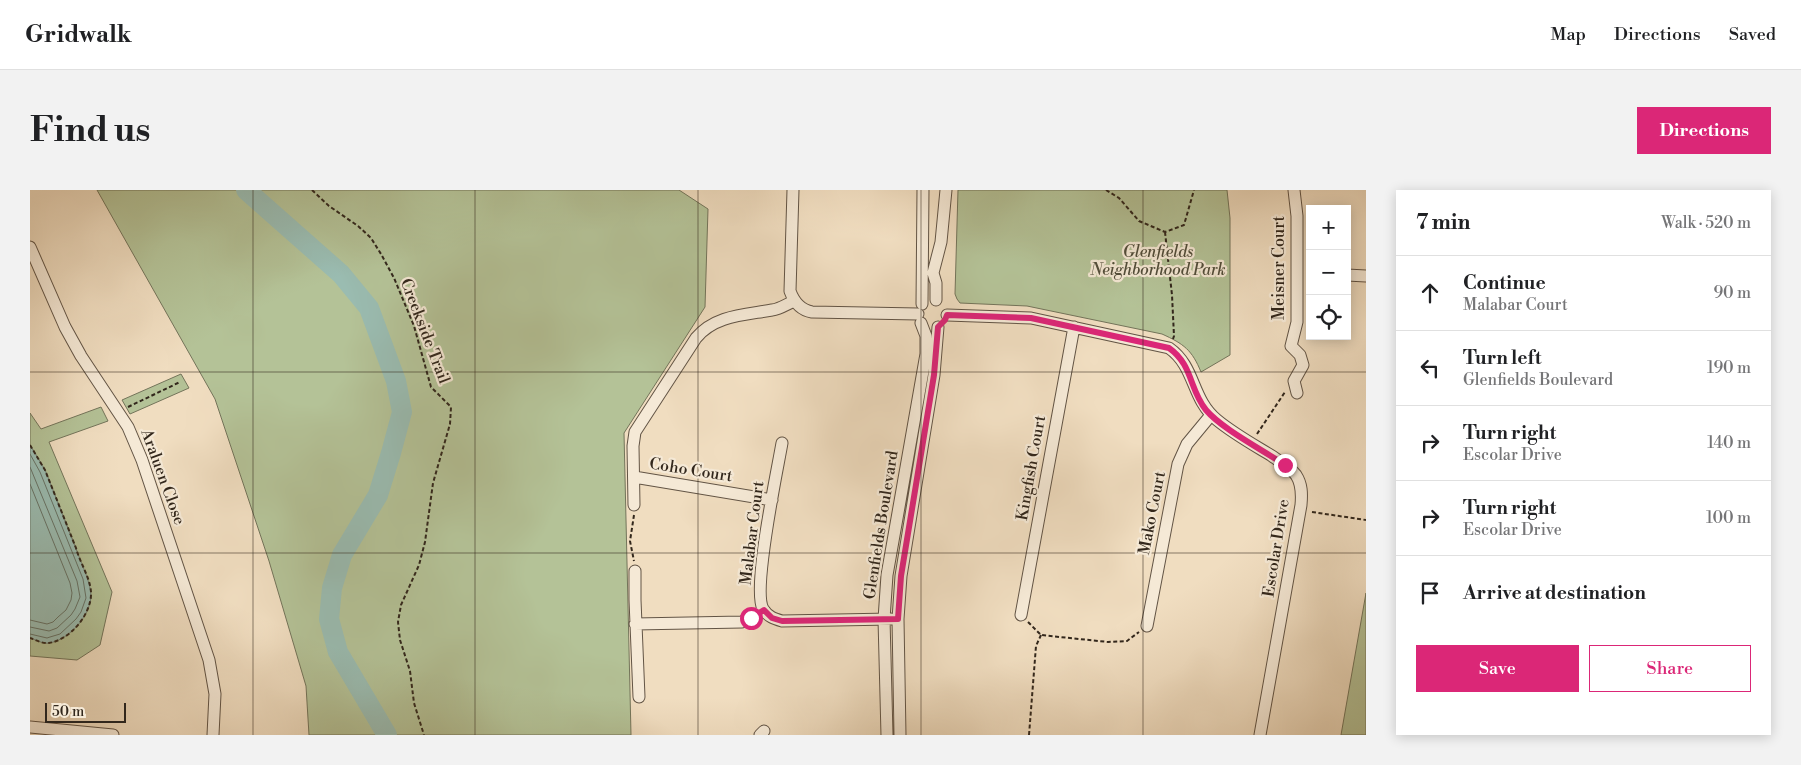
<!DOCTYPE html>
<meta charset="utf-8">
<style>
:root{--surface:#fff;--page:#f2f2f2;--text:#202124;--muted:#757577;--line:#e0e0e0;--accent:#db2777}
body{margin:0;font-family:"Libre Bodoni",serif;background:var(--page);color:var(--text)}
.controls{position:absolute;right:15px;top:15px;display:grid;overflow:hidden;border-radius:0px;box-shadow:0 2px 12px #0003}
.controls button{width:45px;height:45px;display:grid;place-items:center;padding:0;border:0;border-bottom:1px solid var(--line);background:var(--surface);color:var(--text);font:25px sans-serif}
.scale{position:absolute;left:15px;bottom:12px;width:81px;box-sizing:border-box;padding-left:5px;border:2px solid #32271c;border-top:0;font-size:14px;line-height:18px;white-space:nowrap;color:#32271c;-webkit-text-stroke:4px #f5e9d6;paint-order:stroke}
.stop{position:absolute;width:15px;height:15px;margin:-11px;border:4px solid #db2777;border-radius:50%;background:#fff}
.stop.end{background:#db2777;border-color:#fff;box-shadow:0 1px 5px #0008}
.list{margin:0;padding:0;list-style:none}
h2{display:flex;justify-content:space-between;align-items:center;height:65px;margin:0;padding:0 20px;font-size:21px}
h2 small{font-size:16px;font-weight:400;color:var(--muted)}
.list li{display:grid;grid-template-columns:32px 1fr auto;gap:15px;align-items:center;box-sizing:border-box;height:75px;padding:0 20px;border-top:1px solid var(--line)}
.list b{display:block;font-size:19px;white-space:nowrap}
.list p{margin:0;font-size:16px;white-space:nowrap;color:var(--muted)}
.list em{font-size:16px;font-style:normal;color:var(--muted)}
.actions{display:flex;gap:10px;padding:15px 20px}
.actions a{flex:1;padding:11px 0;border:1px solid var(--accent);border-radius:0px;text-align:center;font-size:18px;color:var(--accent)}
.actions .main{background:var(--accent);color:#fff}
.icon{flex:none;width:28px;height:28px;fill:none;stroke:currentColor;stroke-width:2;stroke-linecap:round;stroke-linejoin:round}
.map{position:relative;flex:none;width:1336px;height:545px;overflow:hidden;border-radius:0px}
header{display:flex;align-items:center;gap:30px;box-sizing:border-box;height:70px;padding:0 25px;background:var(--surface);border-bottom:1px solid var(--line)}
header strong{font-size:24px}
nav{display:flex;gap:28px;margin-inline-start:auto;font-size:18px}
.intro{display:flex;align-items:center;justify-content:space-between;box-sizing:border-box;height:120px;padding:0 30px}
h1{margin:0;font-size:35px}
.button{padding:12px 22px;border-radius:0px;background:var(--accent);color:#fff;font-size:18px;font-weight:700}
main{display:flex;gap:30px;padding:0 30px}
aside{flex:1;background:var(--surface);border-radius:0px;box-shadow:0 2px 12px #0003}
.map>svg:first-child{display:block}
.green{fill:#b4c297;stroke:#73745a}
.water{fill:#9abcb1;stroke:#708075}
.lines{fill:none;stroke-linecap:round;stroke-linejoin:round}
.shore{stroke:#667266;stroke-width:1}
.river{stroke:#9abcb1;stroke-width:20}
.minor-casing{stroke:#625445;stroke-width:13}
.path{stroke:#32271c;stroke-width:2;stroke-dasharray:4 2.5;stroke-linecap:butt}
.minor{stroke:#f5e9d6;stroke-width:11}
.route{stroke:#db2777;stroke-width:6}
.grid{fill:none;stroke:#32271c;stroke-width:1;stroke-opacity:0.55}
.labels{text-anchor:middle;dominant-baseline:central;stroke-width:4.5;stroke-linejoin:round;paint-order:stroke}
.park-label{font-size:16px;font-style:italic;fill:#524e3b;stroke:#f5e9d6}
.street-label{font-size:16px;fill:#32271c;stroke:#f5e9d6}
</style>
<header>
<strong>Gridwalk</strong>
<nav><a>Map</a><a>Directions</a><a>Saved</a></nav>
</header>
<div class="intro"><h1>Find us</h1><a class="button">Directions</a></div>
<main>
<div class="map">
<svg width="1336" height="545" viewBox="0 0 1336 545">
<rect width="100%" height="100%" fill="#f0ddc0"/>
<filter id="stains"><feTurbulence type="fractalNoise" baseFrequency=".004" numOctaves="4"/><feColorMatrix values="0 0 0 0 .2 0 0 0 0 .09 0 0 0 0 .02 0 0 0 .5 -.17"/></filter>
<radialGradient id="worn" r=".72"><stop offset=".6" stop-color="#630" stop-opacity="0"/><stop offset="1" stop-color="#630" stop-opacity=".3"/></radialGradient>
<!-- green -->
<path class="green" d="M67 0H649L678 19 675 117 594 243 601 545H279L276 496 239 371 185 209Z
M928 0H1197L1200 28V165L1171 182C1162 160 1154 154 1132 144L997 116 930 113 927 109 925 104Z
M151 184 159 198 100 224 92 210Z
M71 217 78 231 19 252 82 402 70 455 47 470 0 466V448L17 453 32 448 55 425 61 408 46 358 15 280 0 255V223L11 239Z
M1336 403V545H1311Z"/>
<!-- water -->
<path class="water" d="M0 255 15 280 57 387C59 394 61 400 61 406 60 426 39 450 19 453 13 454 6 450 0 448Z"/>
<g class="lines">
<!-- shore -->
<path class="shore" d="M0 264 10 282 53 389 56 408 51 422 46 429 30 444 20 447 17 448 0 444
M0 277 47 391 50 407 45 419 41 425 27 438 19 441 0 437
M0 294 40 393 42 403 41 410 36 420 28 427 23 432 17 434 0 430"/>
<!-- river -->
<path class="river" d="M216 0 311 84 339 118 366 191 372 222 361 263 348 305 312 365 302 398 299 429 308 462 357 545"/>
<!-- minor casing -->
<g class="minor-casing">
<path id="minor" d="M763 0 760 101C764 112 770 120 782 122L888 124
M1264 0 1267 26V132L1261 156 1270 165 1273 175 1264 191 1267 203
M0 57 35 137 51 166 98 237 112 270 179 470 185 504 183 545
M1317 85 1336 86
M906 110V93L903 83 911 52 916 0
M892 114 893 0
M917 125 1001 128 1139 158C1166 177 1161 209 1187 230 1204 244 1224 255 1242 266 1250 272 1260 277 1266 285 1272 294 1272 304 1271 315L1230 545
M752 253C747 282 722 399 733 419 738 427 745 429 752 431L861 429
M604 287 742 310
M604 315 603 256 605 242 666 148C685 125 715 125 742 120 750 119 757 114 764 111
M605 381V410L609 507
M991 425 1044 137
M605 434 712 432 734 420
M1117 436 1148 274 1157 254 1181 225
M0 537 83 545
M730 545 734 541
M857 545 854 429 857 385 896 164V146L891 133
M870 545 868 429 871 386 904 185 908 137"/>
</g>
<!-- path -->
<path class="path" d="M282 0 299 16 328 36 341 48 351 64 364 88 384 136 401 197 421 217 420 234 403 293 395 352 389 375 371 415 368 432 370 450 380 481 384 513 394 545
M1076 0 1089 8 1109 31 1135 42 1154 35 1164 0
M1135 42 1142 105 1144 146 1143 149
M98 217 150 192
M1227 244 1255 202
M0 255 15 280 46 358C50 373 60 387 61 402 62 424 40 450 19 453 13 454 6 450 0 448
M1282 322 1336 330
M604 325 600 351 604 371
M998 432 1011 445 1078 452 1097 451 1109 442
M999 545 1006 456 1011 445"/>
<!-- minor -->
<use href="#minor" class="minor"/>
</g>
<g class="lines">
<!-- route -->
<path class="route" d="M721 428 734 420 742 428 752 431 868 429 871 386 904 185 908 137 915 130 917 125 1001 128 1139 158C1163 175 1159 199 1176 220 1192 239 1233 260 1255 275"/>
</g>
<!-- grid -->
<path class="grid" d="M223 0V545M445 0V545M668 0V545M891 0V545M1113 0V545M0 182H1336M0 363H1336"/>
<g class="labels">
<!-- park labels -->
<g class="park-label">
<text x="1128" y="62">Glenfields<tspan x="1128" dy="18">Neighborhood Park</tspan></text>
</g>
<!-- street labels -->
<g class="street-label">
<text transform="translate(1249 78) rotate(-90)">Meisner Court</text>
<text transform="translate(395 141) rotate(69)">Creekside Trail</text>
<text transform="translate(1001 278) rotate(-80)">Kingfish Court</text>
<text transform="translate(661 280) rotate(9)">Coho Court</text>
<text transform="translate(133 287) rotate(70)">Araluen Close</text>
<text transform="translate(1122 323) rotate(-79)">Mako Court</text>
<text transform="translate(851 335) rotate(-81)">Glenfields Boulevard</text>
<text transform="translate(722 343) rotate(-83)">Malabar Court</text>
<text transform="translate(1246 358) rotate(-81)">Escolar Drive</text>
</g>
</g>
<rect width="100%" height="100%" filter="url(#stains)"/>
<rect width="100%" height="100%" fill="url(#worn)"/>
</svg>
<div class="controls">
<button>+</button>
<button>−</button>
<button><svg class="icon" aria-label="locate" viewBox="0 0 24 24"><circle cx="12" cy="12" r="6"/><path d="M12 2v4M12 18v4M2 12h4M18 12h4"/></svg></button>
</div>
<div class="scale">50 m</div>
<div class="stop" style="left:721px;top:428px"></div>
<div class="stop end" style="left:1255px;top:275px"></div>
</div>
<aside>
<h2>7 min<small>Walk · 520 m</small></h2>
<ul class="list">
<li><svg class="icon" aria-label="ahead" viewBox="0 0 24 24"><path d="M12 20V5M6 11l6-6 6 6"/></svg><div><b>Continue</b><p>Malabar Court</p></div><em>90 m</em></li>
<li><svg class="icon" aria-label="left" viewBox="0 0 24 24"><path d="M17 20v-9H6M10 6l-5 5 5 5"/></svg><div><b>Turn left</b><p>Glenfields Boulevard</p></div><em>190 m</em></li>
<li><svg class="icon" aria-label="right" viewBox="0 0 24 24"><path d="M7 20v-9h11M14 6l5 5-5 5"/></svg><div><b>Turn right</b><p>Escolar Drive</p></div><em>140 m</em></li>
<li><svg class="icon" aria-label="right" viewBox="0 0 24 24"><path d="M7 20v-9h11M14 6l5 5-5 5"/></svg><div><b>Turn right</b><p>Escolar Drive</p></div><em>100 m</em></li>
<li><svg class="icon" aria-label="arrive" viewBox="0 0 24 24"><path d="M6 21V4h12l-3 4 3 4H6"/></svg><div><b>Arrive at destination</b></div></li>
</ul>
<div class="actions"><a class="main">Save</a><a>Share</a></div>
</aside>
</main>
